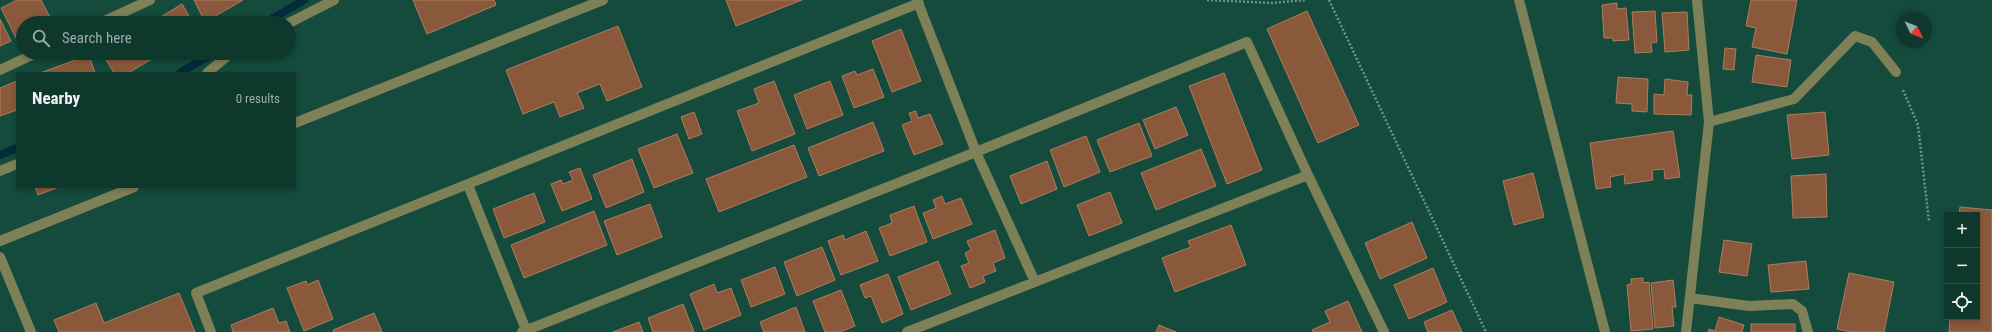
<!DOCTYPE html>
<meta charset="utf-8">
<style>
:root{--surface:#0f382d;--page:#183f35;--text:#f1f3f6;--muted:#9bacaa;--line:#2f5249}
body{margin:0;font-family:"Roboto Condensed",sans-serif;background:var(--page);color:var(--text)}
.controls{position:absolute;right:12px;bottom:12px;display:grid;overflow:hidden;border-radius:0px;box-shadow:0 2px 6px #0003}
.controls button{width:36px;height:36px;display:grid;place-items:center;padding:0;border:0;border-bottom:1px solid var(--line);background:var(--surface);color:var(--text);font:20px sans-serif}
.compass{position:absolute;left:1896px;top:12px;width:36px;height:36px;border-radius:50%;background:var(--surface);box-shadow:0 2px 6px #0003;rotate:133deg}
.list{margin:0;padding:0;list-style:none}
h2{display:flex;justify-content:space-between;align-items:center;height:52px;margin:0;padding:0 16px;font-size:17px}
h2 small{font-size:13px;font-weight:400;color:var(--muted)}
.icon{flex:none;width:22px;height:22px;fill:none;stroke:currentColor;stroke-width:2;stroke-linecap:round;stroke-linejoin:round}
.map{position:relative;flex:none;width:1992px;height:332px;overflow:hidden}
.search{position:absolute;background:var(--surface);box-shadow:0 2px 6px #0003;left:16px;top:16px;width:280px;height:44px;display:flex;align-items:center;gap:10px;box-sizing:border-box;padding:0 14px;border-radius:22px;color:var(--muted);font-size:15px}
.panel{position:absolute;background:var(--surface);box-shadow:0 2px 6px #0003;left:16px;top:72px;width:280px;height:116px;border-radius:0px}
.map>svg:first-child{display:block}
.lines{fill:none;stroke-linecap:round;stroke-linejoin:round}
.stream{stroke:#032b3c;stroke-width:8}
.building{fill:#8a593b;stroke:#b07c5d}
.path{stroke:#6a9789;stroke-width:2.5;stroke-dasharray:2 2;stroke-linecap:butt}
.minor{stroke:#7e8057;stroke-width:10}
</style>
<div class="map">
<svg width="1992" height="332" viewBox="0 0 1992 332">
<rect width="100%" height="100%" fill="#144b3c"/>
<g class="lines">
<!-- stream -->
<path class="stream" d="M265 23 304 0
M180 73 214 53
M0 155 17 148"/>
</g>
<!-- building -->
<path class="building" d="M17 0H41L53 23H23V44L20 46 1 8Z
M194 0H243L205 22Z
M413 0H494L496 5 427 34Z
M726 0H802L736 26Z
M1751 0H1797L1787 54 1752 47 1756 28 1746 26Z
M1617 3V9L1626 8 1629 40 1613 41V38H1604L1602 5Z
M182 4 193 23H151Z
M1307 11 1359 125 1318 143 1267 29Z
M1655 11 1657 42 1651 43 1652 52 1635 53 1632 12Z
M1687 12 1689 50 1665 52 1662 13Z
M0 19 11 41 0 46Z
M618 26 642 87 607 101 600 84 577 93 584 108 560 117 554 102 523 114 506 70Z
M901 29 921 81 892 92 872 41Z
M1725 48 1736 49 1734 70 1723 69Z
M102 53H162L128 73H114Z
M89 55 95 73H40Z
M1756 55 1791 60 1787 87 1752 82Z
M873 69 884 97 854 108 842 76 855 71 857 75Z
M1224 73 1262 170 1227 184 1189 86Z
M1618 77 1648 79 1647 112 1632 111V104L1616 103Z
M1665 79 1688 82 1687 95H1692L1691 115 1654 114V94L1664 95Z
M17 81V110L0 116V88Z
M774 81 795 134 752 151 737 111 759 103 754 89Z
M830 81 843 115 807 129 794 95Z
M1176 107 1188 135 1155 149 1143 120Z
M916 111 918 118 930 114 943 144 914 155 902 125 912 121 909 113Z
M694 112 702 134 689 139 681 117Z
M1825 112 1829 155 1792 159 1787 115Z
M873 122 884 151 819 176 808 148Z
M1139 123 1152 156 1110 172 1097 140Z
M1673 131 1680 177 1665 179 1664 169 1652 170 1653 180 1625 184 1624 174 1610 177 1611 187 1596 189 1590 143Z
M677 134 693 173 654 188 638 149Z
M1086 136 1100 172 1064 187 1050 150Z
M794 145 807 177 719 212 706 179Z
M1201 149 1216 186 1156 210 1141 173Z
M632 159 644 192 606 208 593 175Z
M1047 161 1057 189 1021 204 1010 176Z
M580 168 592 199 562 211 551 184 561 180 563 184 573 180 569 172Z
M1533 173 1544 217 1514 225 1503 181Z
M1826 174 1827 217 1793 218 1791 176Z
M35 187H59L38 195Z
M1110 192 1122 223 1089 236 1077 205Z
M534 193 545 222 504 238 493 209Z
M942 196 945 204 961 198 972 224 933 239 923 213 936 208 933 200Z
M650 204 662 237 617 255 604 221Z
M914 206 927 242 890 256 879 228 892 223 890 215Z
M1960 207 1992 210V332H1949L1950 317H1977V215H1959Z
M594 211 607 245 524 278 511 245Z
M1412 222 1427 258 1380 279 1365 243Z
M1231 225 1246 265 1175 292 1162 258 1191 247 1188 241Z
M995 230 1005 258 993 263 996 271 983 276 985 282 970 288 961 266 969 263 965 253 971 250 967 241Z
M866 231 878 261 841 275 828 241 843 235 845 240Z
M1724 240 1752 244 1747 276 1719 272Z
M822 247 835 280 797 296 784 262Z
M938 261 951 294 911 310 898 277Z
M1806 261 1809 289 1771 292 1768 265Z
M775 267 785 294 751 307 741 280Z
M1433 268 1447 302 1409 319 1394 285Z
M1849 273 1894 282 1884 332H1851L1837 329Z
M888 274 903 314 882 323 871 296 865 298 860 285Z
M1643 278V283L1649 282 1653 329 1631 331 1627 285 1631 284V279Z
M318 280 333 319 304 331 287 288 306 281 307 285Z
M1673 280 1676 307H1672L1674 326 1655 328 1651 283Z
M714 284 717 293 731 288 741 315 704 330 690 294Z
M841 290 855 326 840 332H825L813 301Z
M179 293 195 332H59L54 320 96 303 104 323Z
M1348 301 1362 332H1313L1312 330 1330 322 1325 311Z
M683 304 694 332H653L648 318Z
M796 307 805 332H764L760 322Z
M273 308 279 323 286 321 290 332H233L231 325Z
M1452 310 1462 332H1428L1424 322Z
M374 313 382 332H334L333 330Z
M1719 317 1744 325 1742 332H1708L1709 329 1715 331Z
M639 322 643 332H613Z
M1751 324H1795V332H1751Z
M1159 325 1176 332H1156Z"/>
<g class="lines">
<!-- path -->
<path class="path" d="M1207 0 1272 3 1305 0
M1329 0 1486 332
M1903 90 1918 125 1929 222"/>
<!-- minor -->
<path class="minor" d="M917 0 976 152 1035 282
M1519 0 1605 332
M100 23 150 0
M289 23 334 0
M0 70 36 53
M207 73 231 53
M1709 122 1794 99 1855 36 1872 42 1896 72
M295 123 603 0
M0 171 17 164
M1308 175 1384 332
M468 185 526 330
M0 241 134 187
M0 257 31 332
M1690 298 1749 306 1793 304 1802 311 1808 332
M211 332 196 293 919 3
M522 332 976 152 1247 42 1308 175 907 332
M1686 332 1709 122 1697 0"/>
</g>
</svg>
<div class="controls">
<button>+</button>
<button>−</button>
<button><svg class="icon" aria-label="locate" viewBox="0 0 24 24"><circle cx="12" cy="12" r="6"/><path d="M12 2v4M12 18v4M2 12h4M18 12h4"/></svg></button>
</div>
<svg class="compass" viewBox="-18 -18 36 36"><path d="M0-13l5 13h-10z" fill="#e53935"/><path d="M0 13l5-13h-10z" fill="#9bacaa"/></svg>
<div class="search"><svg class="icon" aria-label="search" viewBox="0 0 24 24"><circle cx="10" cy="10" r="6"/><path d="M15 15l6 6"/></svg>Search here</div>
<section class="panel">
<h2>Nearby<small>0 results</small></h2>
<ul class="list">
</ul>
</section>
</div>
